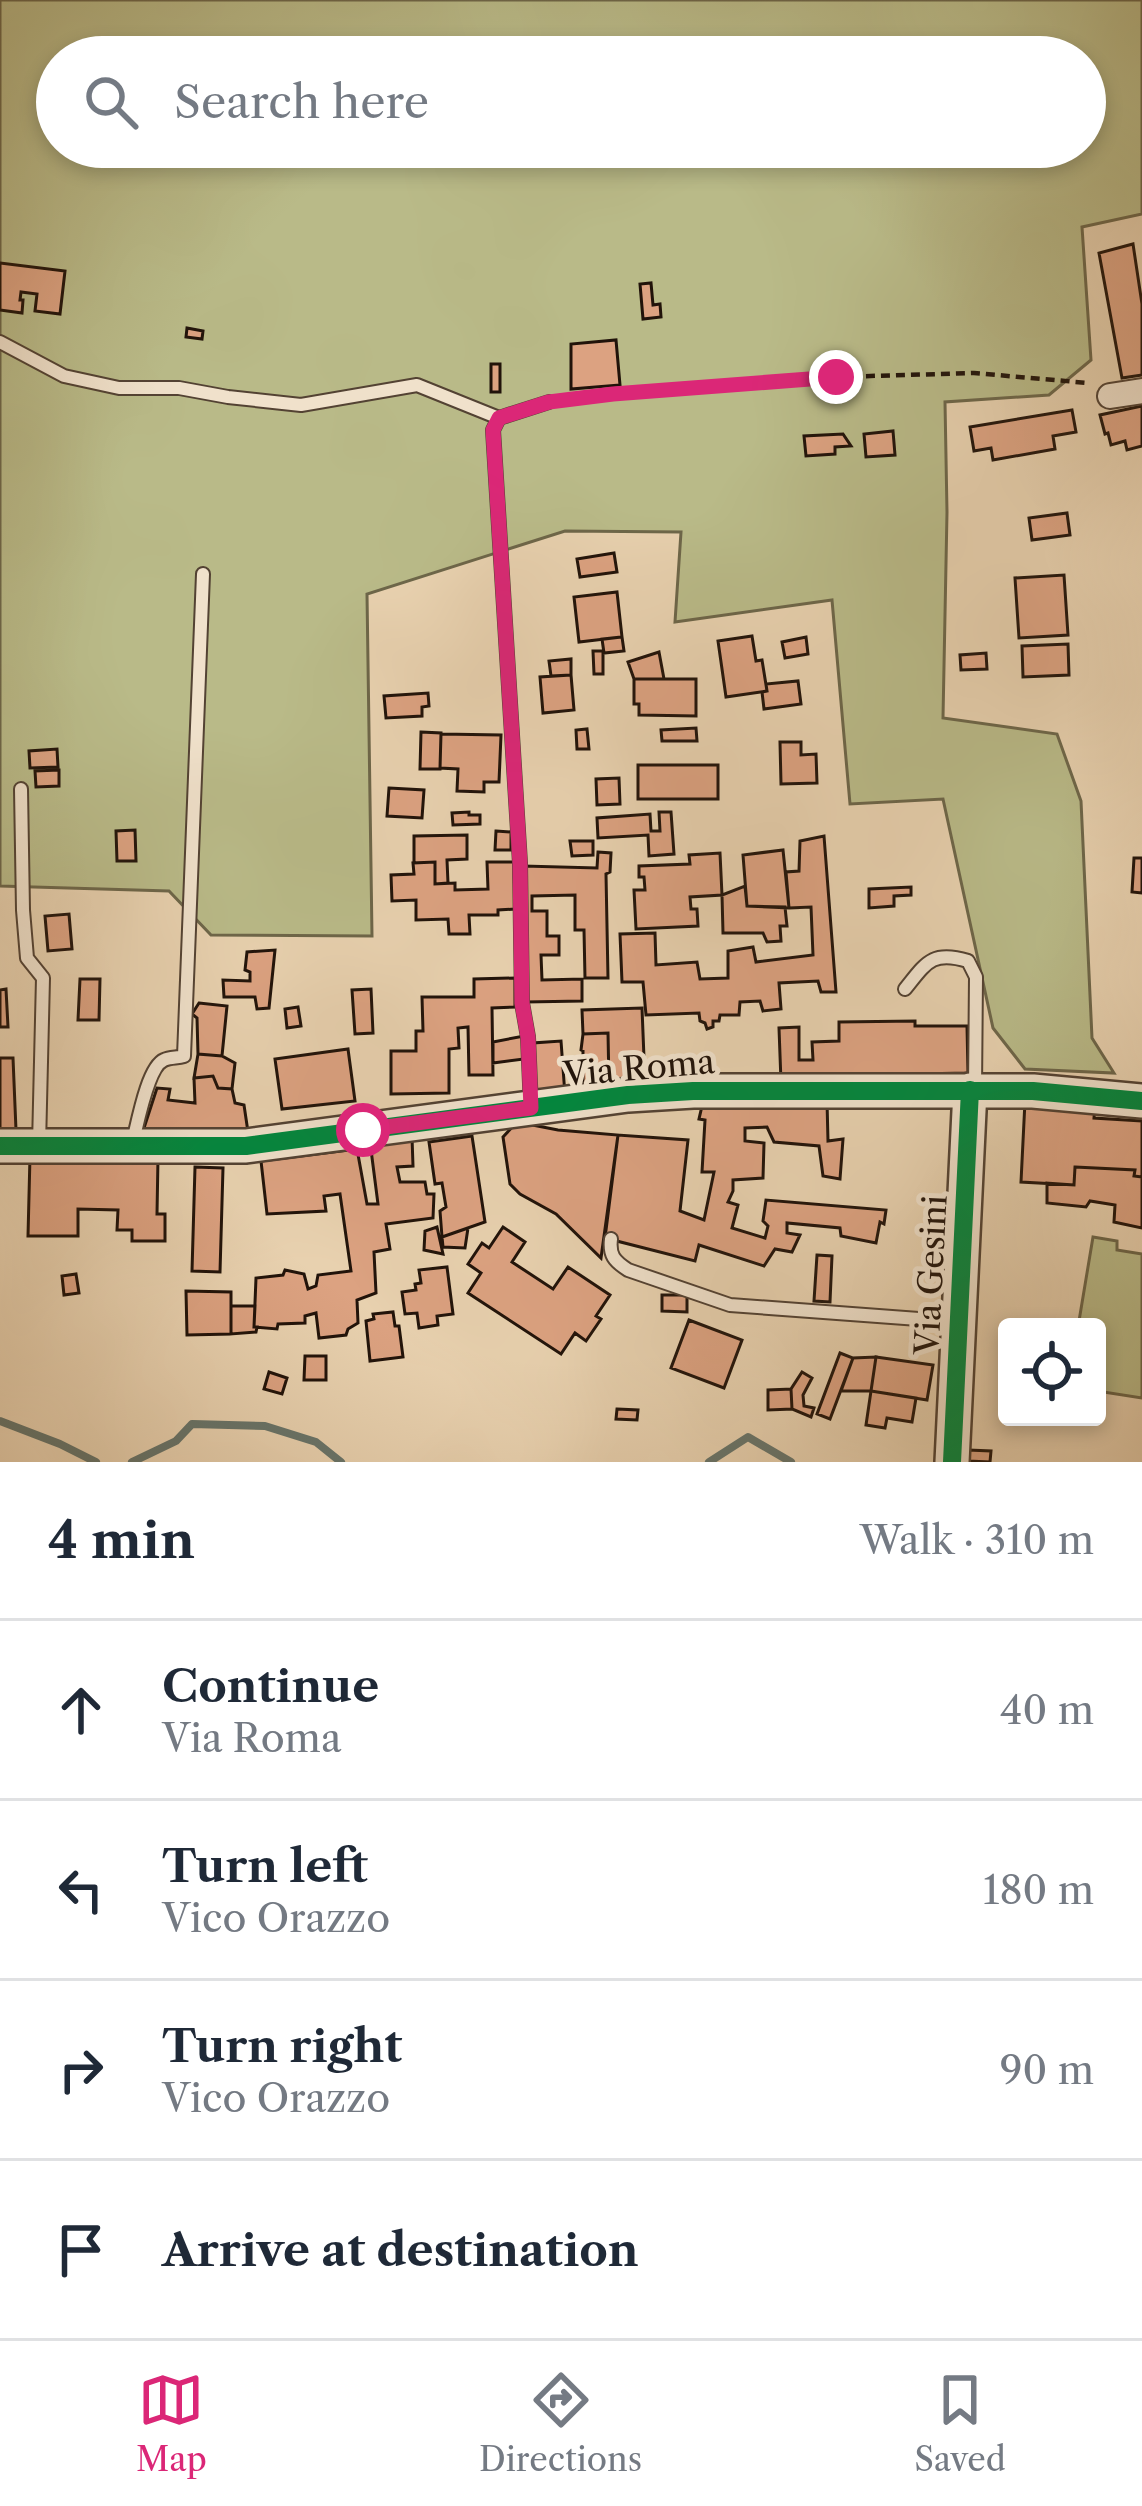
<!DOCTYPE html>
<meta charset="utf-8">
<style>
:root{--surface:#fff;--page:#f6f6f7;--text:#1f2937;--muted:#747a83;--line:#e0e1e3;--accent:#db2777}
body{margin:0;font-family:"Libre Caslon Text",serif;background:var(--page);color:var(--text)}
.controls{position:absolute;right:36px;bottom:36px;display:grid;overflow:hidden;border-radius:12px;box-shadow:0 6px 18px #0003}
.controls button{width:108px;height:108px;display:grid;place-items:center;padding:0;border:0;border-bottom:3px solid var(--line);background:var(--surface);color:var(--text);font:60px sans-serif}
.stop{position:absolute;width:36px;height:36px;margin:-27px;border:9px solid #db2777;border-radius:50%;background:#fff}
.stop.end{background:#db2777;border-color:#fff;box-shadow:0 3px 12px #0008}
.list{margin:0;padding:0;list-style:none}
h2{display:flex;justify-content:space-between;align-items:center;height:156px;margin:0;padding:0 48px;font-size:51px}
h2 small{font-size:39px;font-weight:400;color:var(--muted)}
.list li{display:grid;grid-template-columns:78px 1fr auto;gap:36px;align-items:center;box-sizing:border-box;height:180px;padding:0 48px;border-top:3px solid var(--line)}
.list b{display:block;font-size:45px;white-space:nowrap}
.list p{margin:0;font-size:39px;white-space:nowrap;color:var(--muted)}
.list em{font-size:39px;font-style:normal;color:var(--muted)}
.icon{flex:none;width:66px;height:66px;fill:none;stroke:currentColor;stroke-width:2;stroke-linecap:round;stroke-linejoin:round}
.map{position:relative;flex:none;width:1142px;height:1462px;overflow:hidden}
.search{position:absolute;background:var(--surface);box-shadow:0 6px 18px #0003;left:36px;right:36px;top:36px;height:132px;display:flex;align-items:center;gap:30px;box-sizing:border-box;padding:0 42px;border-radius:66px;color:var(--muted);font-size:45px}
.sheet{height:876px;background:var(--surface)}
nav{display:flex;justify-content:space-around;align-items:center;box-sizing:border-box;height:168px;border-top:3px solid var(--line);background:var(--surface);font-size:33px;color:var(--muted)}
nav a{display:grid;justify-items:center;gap:6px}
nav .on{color:var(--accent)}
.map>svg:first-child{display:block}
.green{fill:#b9ba88;stroke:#6d6649;stroke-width:3;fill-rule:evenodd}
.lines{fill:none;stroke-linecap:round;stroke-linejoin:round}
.stream{stroke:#68756b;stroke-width:8}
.building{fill:#dca281;stroke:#21130a;stroke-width:3}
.service-casing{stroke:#534233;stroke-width:16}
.minor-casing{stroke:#534233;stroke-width:28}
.tertiary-casing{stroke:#534233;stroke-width:38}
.path{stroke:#21130a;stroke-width:4.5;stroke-dasharray:9 6;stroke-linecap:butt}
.service{stroke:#f0e1cb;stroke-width:12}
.minor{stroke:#f0e1cb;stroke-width:24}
.tertiary{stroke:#f0e1cb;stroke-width:33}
.cycleway-casing{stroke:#f0e1cb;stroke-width:26}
.cycleway{stroke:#00873e;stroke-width:18}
.route{stroke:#db2777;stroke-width:15}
.labels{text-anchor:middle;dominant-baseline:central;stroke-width:10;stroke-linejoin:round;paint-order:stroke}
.street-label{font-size:33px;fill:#21130a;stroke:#f0e1cb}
</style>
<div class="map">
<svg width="1142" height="1462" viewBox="0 0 1142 1462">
<rect width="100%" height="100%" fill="#e8d1af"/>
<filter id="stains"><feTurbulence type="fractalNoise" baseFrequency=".00167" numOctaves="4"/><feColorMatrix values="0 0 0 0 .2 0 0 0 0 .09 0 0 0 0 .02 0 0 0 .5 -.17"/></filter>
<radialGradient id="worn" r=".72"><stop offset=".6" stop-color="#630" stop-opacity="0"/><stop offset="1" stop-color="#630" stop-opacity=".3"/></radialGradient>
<!-- green -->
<path class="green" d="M0 0H1142V214L1082 227 1091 360 1049 395 945 402 947 512 943 718 1057 734 1081 801 1092 1038 1114 1073 1025 1069 993 1028 943 799 850 804 832 600 675 622 681 532 565 531 367 594 372 936 211 935 169 891 0 886ZM57 57H1085V147H57Z
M1093 1237 1117 1241V1250L1142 1254V1398L1097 1391V1327H1078Z"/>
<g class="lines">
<!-- stream -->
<path class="stream" d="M0 1421 60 1444 96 1462
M132 1462 176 1441 192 1424 265 1426 316 1442 341 1462
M709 1462 748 1437 791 1462"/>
</g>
<!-- building -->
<path class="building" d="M1133 244 1142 304V375L1122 378 1099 253Z
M0 263 65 271 60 314 35 311 37 294 21 292 20 300H23L22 313 0 310Z
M651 283 653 305 660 304 661 317 643 319 640 284Z
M187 328 203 331 202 339 186 337Z
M616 340 620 385 571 389V344Z
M491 364H500V392H491Z
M1142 406V446L1127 450 1125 441 1111 445 1108 433 1105 434 1100 415Z
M1072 410 1076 432 1053 436 1055 449 993 460 991 448 974 451 970 427Z
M893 431 895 455 866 457 864 434Z
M843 434 851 446 835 447V454L806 456 804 436Z
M1067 513 1070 535 1032 540 1029 518Z
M614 553 617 572 580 577 577 559Z
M1064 575 1068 635 1019 638 1015 578Z
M617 592 622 637 579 642 574 597Z
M752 636 756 661 762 660 767 691 726 697 718 641Z
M622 637 624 651 604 653 602 639Z
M806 637 808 654 785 658 782 642Z
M1068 644 1069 675 1023 677 1022 646Z
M593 651H603V674H594Z
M659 652 664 679H634L628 662Z
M986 653 987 669 961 670 960 655Z
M571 659V675L551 676 549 661Z
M571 675 574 710 543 713 540 677Z
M634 679H696V716L639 715V704H634Z
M798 681 801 704 764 709 762 692 767 691 766 684Z
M428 693 429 706 422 707V716L386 718 384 696Z
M696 728 697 741H662L661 730Z
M587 729 589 749H577L576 730Z
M421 732 441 733 440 769H420Z
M441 734 501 735 499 782H484V792L457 791 458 769 440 768Z
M780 742H801V755L816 754 817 783 781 784Z
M57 749 58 767 30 768 29 751Z
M638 765H718V799H638Z
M59 770V786L36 787 35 771Z
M619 778 620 804 597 805 596 779Z
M389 788 424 790 422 818 387 816Z
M469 812V815H480V824L453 825 452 813Z
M659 812H671L674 854 649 856 648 835 598 838 597 818 650 814 651 831H660Z
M135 830 136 861H117L116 831Z
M496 831 511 832V850H495Z
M467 835V859L447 860 448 883 435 884V862L414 863V836Z
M824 836 836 992H821L818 981 779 983 781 1009 763 1011 760 1001 740 1002 739 1015H720L719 1021H713V1027L707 1029 705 1023 700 1021 699 1013 646 1015 643 982H622L620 934 655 933 656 965 697 962 700 979 728 978V951L753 947 756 962 813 955 811 907 789 908 786 872 799 871 800 841Z
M570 841H593V855L572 856Z
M783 850 789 908 747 906 743 855Z
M598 852 611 853 610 872 606 874 608 978H585L584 930H575V895L532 896V911H547V936H559V955H541L542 980 582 979V1001L526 1002 524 866 597 868Z
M720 853 722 895 690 897 691 909H697L698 926 636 929 634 890H645L644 877H639V866L690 864 689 855Z
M1134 858H1142V893L1132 892Z
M435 862V884L455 883V890L488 889 487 862H514L515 909 498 910V915H469L470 934H449L448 919 416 920V900L392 901 391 875 414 874 413 863Z
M745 886 747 906 785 907 787 926H780L781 941 767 942 763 933H723L722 895Z
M911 887V895L894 896V906L869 908V889Z
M69 914 72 949 48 951 45 916Z
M275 950 269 1008 257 1009 255 997H224L223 980 250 981V972L245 970 247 952Z
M515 978V1007L492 1008 493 1075H469L468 1027 458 1028 459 1048 449 1049V1093L391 1094V1051H416V1031H423L422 997H474V979Z
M80 979H100L99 1020H78Z
M6 989 8 1027H0V990Z
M371 989 373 1033 355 1034 352 990Z
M199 1003 227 1006 222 1056 198 1054 197 1018 192 1014Z
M298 1007 301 1026 287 1028 285 1009Z
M642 1008 645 1083 609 1084 608 1033 583 1034 582 1010Z
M915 1021V1026H967L968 1073 917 1074V1079L781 1082 779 1028 799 1027V1060H813L812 1042 839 1041V1022Z
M608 1033 609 1084 583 1085V1051L581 1050 583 1034Z
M524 1036V1059L493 1063V1042Z
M561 1041 565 1095 536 1097 533 1043Z
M348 1049 355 1101 282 1109 275 1059Z
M198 1054 222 1056 235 1063 232 1089 218 1088 213 1076 194 1078Z
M0 1058H13L16 1130 0 1132Z
M213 1076 218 1088 232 1089 235 1103 244 1105 248 1132 143 1131 157 1088 170 1089 168 1100 195 1103 194 1078Z
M827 1101 828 1141 843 1139 840 1179 823 1176 819 1146 774 1142 767 1127 745 1128V1141L764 1143 763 1178 733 1180V1191L728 1202 738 1205 732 1228 765 1238 768 1226 763 1221 766 1200 886 1210 884 1224 880 1222 876 1243 841 1236 840 1228 787 1223V1233L800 1235 792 1252 775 1249 764 1266 699 1245 695 1261 605 1238 618 1135 688 1140 680 1211 704 1220 714 1172H702L705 1120 699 1119 702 1106Z
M1025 1101 1095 1105 1094 1118 1142 1121V1177L1134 1176 1135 1170 1075 1167 1074 1185 1021 1182Z
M517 1122 558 1130 618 1135 601 1258 556 1214 520 1194 510 1184 503 1137Z
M472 1136 485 1222 442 1237 440 1211 446 1207 442 1183 435 1184 429 1142Z
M412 1137 413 1166 397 1167 400 1182H425L427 1194H434L433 1218 386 1224 390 1249 374 1252 376 1293 357 1300 358 1323 348 1329 346 1335 319 1338 316 1313 305 1316V1323L278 1324 277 1329 254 1327 256 1278 283 1275 285 1270 304 1274 308 1289 316 1286 318 1275 351 1271 340 1194 324 1196 326 1211 267 1214 261 1161 357 1149 367 1204H378L370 1142Z
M30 1156 158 1158 157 1214H165V1241H132V1230H117L118 1210 78 1209V1236H28Z
M195 1167 223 1168 220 1272 192 1271Z
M1075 1167 1135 1170 1134 1176 1142 1177V1228L1114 1222 1115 1205 1090 1201 1086 1207 1047 1203V1183L1074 1185Z
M437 1227 443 1254 424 1250 425 1231Z
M503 1227 525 1242 512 1262 553 1289 568 1267 610 1295 596 1316 601 1319 586 1341 575 1333 561 1354 468 1293 481 1273 468 1264 482 1243 489 1248Z
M468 1228 465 1248 443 1247 442 1237Z
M942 1241 943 1255 929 1256 928 1242Z
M817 1255 832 1256 830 1302 814 1301Z
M447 1267 453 1314 437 1316 438 1325 419 1328 417 1313 405 1314 402 1292 416 1290 415 1284 421 1283 419 1270Z
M76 1274 79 1293 64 1295 62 1276Z
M186 1291 231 1292V1334L187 1335Z
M662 1295H687V1312L662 1311Z
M231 1306H255L254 1327H257L256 1332 231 1334Z
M393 1312 395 1326H399L403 1357 370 1361 366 1321 374 1319 373 1314Z
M689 1320 742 1340 724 1388 671 1368Z
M840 1353 853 1358 830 1419 817 1414Z
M305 1356H326V1380H304Z
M876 1357 933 1365 927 1400 871 1391Z
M876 1357 871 1391H841L853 1358Z
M269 1372 287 1378 282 1394 264 1389Z
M802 1372 812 1378 803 1395 804 1406 814 1408 811 1417 792 1409 791 1389Z
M791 1389 792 1409 768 1410V1390Z
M871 1391 916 1398 912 1422 887 1418 885 1428 866 1425Z
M617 1409 638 1410 637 1420 616 1419Z
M968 1450 991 1451 990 1462 968 1461Z"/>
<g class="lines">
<!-- service casing -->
<g class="service-casing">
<path id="service" d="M0 342 64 376 119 388H179L228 397 301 405 417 385 499 418
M21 789 23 910 27 958 43 978 39 1145
M905 989C926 963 932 950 968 961L976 977 975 1089
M531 1107 528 1037 522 1003 520 863 493 430 499 418 549 402
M132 1145C137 1127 147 1067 164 1060 170 1057 177 1058 184 1056L203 574
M611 1239C609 1255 614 1261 628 1270L730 1305 959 1322"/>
</g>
<!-- minor casing -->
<g class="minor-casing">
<path id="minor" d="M1110 396 1142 391"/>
</g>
<!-- tertiary casing -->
<g class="tertiary-casing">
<path id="tertiary" d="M0 1146H246L628 1095 693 1091H1033L1142 1101
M952 1462 970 1090"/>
</g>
<!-- path -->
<path class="path" d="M567 400 613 394 836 377 974 373 1088 383"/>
<!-- service -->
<use href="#service" class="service"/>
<!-- minor -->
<use href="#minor" class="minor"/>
<!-- tertiary -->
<use href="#tertiary" class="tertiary"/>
<!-- cycleway casing -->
<g class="cycleway-casing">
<path id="cycleway" d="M0 1146H246L628 1095 693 1091H1033L1142 1101
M952 1462 970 1090"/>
</g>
<!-- cycleway -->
<use href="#cycleway" class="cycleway"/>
</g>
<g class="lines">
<!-- route -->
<path class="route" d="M363 1130 531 1108 528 1037 522 1003 520 863 493 430 499 418 549 402 613 394 836 377"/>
</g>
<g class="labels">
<!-- street labels -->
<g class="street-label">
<text transform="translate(639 1068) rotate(-5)">Via Roma</text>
<text transform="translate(931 1275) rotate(-87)">Via Gesini</text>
</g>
</g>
<rect width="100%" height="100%" filter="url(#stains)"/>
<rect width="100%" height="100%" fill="url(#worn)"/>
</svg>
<div class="controls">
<button><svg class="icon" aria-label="locate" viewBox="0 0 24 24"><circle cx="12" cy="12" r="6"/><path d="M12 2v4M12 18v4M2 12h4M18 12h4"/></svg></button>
</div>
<div class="stop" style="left:363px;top:1130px"></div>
<div class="stop end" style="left:836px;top:377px"></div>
<div class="search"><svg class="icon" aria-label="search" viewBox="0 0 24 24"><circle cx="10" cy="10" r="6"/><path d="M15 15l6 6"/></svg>Search here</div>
</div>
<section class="sheet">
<h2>4 min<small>Walk · 310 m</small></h2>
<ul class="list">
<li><svg class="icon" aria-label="ahead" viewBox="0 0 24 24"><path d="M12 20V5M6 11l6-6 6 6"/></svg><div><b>Continue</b><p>Via Roma</p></div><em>40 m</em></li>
<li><svg class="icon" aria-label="left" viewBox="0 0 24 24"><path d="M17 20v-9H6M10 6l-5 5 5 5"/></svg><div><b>Turn left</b><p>Vico Orazzo</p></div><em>180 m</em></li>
<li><svg class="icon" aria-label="right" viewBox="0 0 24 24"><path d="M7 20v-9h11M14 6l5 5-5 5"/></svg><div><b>Turn right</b><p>Vico Orazzo</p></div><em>90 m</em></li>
<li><svg class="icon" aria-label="arrive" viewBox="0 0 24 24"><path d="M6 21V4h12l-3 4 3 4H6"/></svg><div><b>Arrive at destination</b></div></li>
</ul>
</section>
<nav>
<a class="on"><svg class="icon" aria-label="map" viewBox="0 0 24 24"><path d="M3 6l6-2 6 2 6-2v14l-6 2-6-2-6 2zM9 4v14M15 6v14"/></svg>Map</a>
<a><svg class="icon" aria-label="directions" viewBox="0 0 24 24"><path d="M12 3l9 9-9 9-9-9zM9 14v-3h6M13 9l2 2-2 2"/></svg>Directions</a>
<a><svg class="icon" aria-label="saved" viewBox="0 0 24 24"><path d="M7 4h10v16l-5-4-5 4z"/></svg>Saved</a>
</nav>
